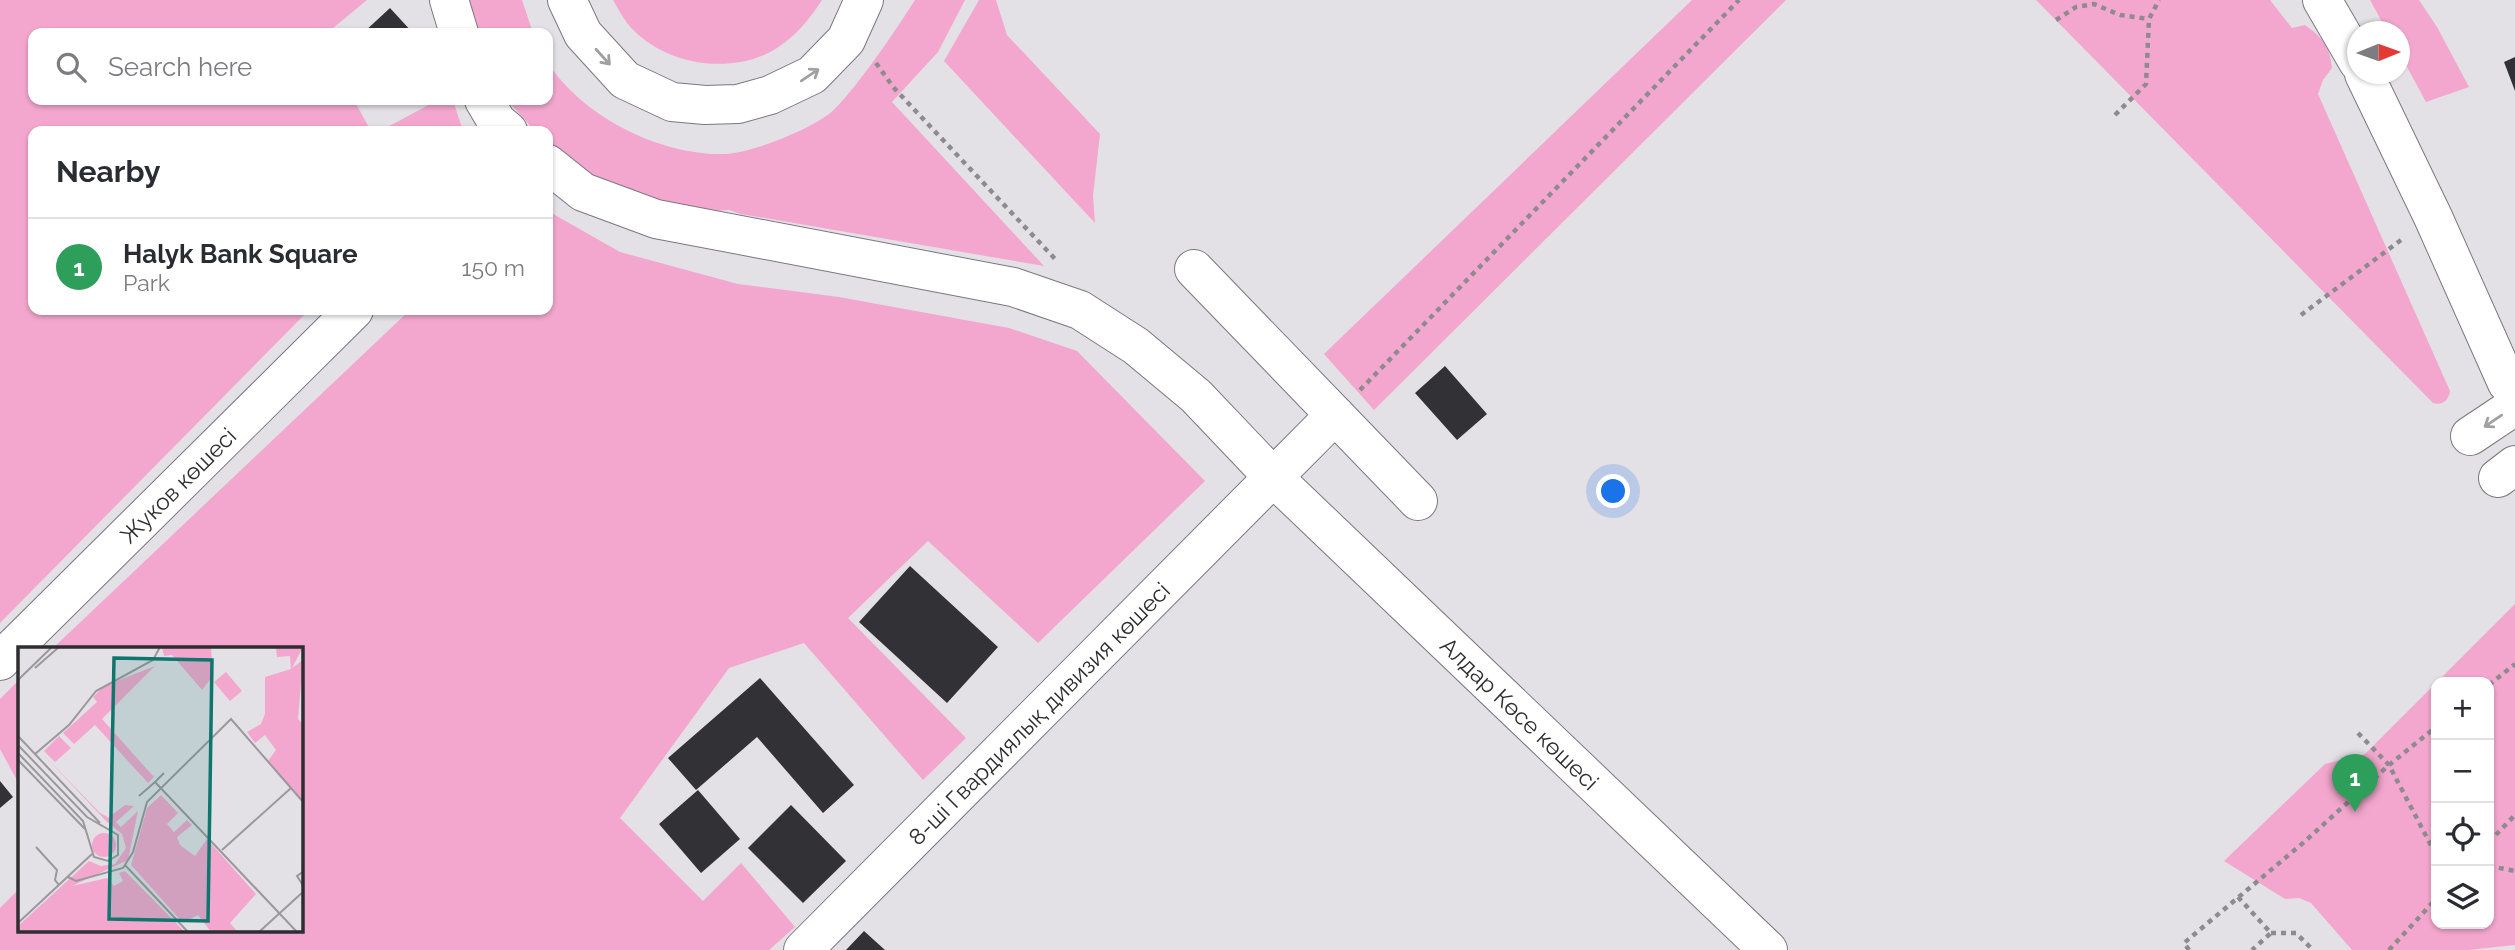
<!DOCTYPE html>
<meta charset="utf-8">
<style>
:root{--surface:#fff;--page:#f7f7f7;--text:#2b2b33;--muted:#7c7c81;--line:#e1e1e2;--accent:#b45309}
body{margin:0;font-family:Raleway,sans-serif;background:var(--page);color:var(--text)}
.controls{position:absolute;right:21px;bottom:21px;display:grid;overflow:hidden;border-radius:14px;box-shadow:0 2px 5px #0004}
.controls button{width:63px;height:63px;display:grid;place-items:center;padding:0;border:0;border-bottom:2px solid var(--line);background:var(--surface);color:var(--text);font:35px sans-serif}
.compass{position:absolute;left:2347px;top:21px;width:63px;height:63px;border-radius:50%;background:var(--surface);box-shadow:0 2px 5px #0004;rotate:89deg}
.you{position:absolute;left:1614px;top:492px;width:24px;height:24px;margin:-18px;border:5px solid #fff;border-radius:50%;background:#1a73e8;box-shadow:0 0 0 10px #1a73e833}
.badge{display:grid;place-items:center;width:46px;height:46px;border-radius:50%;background:var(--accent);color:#fff;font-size:23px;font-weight:700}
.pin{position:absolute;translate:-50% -58px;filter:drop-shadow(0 2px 4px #0008)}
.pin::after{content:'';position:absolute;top:37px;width:24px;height:21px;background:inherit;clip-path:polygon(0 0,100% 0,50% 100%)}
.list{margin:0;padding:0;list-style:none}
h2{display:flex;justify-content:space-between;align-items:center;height:91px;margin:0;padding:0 28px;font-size:30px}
h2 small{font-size:23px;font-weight:400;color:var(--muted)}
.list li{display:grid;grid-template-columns:46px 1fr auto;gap:21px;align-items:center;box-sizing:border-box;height:98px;padding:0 28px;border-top:2px solid var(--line)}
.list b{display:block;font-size:26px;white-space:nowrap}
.list p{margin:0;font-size:23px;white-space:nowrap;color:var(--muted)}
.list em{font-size:23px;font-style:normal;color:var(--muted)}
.icon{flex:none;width:38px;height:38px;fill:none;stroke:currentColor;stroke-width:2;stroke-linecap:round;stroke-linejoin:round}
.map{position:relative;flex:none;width:2515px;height:950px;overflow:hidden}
.search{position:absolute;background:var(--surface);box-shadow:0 2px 5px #0004;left:28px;top:28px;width:525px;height:77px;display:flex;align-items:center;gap:18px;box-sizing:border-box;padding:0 24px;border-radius:14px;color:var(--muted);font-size:26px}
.panel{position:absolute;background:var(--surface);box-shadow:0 2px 5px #0004;left:28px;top:126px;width:525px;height:189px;border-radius:14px}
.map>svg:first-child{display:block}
.green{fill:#f4a7ce}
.building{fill:#323136}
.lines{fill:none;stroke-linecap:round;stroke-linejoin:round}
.minor-casing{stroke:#7b787e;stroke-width:40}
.major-casing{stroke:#7b787e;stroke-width:40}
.path{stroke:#8d8b90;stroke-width:4.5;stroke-dasharray:5 5;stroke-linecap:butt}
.minor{stroke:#fff;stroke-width:38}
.major{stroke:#fff;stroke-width:38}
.oneway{stroke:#a1a0a1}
.labels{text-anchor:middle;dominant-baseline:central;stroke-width:7;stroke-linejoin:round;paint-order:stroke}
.street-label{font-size:23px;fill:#2e2d2f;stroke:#fff}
.inset-road{fill:none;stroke:#9b989d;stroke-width:2}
.view{fill:#0f766e;fill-opacity:0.15;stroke:#0f766e;stroke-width:3.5}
.inset-edge{fill:none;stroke:#2e2d2f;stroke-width:3.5}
</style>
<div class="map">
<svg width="2515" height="950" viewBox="0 0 2515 950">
<rect width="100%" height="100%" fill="#e3e0e6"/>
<!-- green -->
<path class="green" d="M0 0H367L327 33H33V100H354L371 131H33V310H309L0 623Z
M462 0H522L533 33H476Z
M613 0H822C808 22 789 44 764 55 719 74 659 62 627 23 622 16 617 7 613 0Z
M915 0H965L938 52 892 102 1044 266 741 214 729 210 693 212 596 182 548 146V131H535L507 100H548V63C583 117 661 156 725 154 754 152 806 131 829 114 838 107 846 96 854 87 876 59 896 30 915 0Z
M979 0H996L1007 35 1100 134 1093 196 1095 223 944 61Z
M1692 0H1786L1374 410 1324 354Z
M2036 0H2270L2292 28 2305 25C2322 37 2330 47 2332 68L2323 80 2318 94 2450 391C2449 400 2442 406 2433 403Z
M2370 0H2419L2437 27 2469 87 2426 102 2400 54V32L2387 31Z
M438 100H453L463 131H380Z
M548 211 620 252 738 284 839 297 1009 328 1077 351 1205 481 1038 643 928 541 848 618 966 738 923 780 804 643 729 668 620 818 703 901 741 863 795 927 769 950H0V908L19 889V931H301V649H52L410 310H548Z
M2515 604V945L2468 950H2352L2311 903 2299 898 2285 899 2224 861 2325 764 2365 754 2436 683V924H2489V682H2437Z
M19 680V784L0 749V699Z"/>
<!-- building -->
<path class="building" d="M390 8 413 33H363Z
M2515 57V91L2504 62Z
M1445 366 1487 414 1457 440 1415 393Z
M910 566 998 647 947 703 859 622Z
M760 678 854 785 823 813 757 737 696 790 668 758Z
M0 781 13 797 0 808Z
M698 790 740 839 701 873 659 824Z
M791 805 846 861 803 903 748 848Z
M864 931 885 950H846Z"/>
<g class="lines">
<!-- minor casing -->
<g class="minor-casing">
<g id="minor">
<path d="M449 0 459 33"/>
<path d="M2322 0 2358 62"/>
<path d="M2364 74 2433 217 2507 383 2515 390"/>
<path d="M484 100 497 122 508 131"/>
<path id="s1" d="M548 164 583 192 656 219 1013 287 1080 310 1136 346 1196 396 1273 477 1768 950"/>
<path d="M1194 269 1335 415"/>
<path d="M2470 436 2515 406"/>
<path d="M2498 478 2515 465"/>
<path id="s2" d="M0 661 354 310"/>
<path id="s3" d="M803 950 1335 415 1418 501"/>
</g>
</g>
<!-- major casing -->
<g class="major-casing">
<path id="major" d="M567 0 583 34 625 80 672 102 705 105 738 104 770 95 812 75 846 40 864 0"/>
</g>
<!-- path -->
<path class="path" d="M2056 20 2076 7 2094 4 2120 15 2149 19
M876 63 894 88 1057 261
M2115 115 2146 84 2149 19 2159 0
M2301 315 2401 240
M1360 390 1739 0
M2489 685 2515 664
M2358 733 2389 765 2436 855
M2489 842 2515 815
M2489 866 2515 871
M2238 897 2271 933 2252 950
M2271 933H2296L2313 950
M2189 950 2184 943 2303 843 2389 765 2436 727
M2389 950 2436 899"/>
<!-- minor -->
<use href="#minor" class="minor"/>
<!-- major -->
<use href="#major" class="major"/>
</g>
<!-- one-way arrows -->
<defs><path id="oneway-shaft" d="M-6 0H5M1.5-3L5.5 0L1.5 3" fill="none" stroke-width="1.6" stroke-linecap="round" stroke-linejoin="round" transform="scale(1.75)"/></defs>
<g class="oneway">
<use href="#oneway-shaft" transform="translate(603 57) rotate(48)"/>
<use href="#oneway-shaft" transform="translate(810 75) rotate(-34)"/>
<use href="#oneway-shaft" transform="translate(2493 421) rotate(146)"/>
</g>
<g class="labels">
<!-- street labels -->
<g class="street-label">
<text stroke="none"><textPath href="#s2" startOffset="250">Жуков көшесі</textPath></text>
<text stroke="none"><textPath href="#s3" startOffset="334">8-ші Гвардиялық дивизия көшесі</textPath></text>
<text stroke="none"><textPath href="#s1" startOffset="1155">Алдар Көсе көшесі</textPath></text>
</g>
</g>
<!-- overview -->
<g transform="translate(18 647)">
<rect width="285" height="285" fill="#e3e0e6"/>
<path d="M144 0H193L195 29 184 43 154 8 146 9ZM258 0H285L274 21 285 13 280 72 285 77V154L250 114 258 103 247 88 237 96 229 85 243 77 247 67V30L273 22 272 9 259 10ZM137 19 84 72 136 130 130 136 77 78 56 97 45 86 79 55 75 50 86 39ZM208 25 224 44 212 54 196 35ZM41 89 53 101 37 115 26 104ZM23 105 82 166 97 174 91 170 107 158 116 159 98 175 103 180 120 164 110 213 54 239 89 231 96 239 105 234 101 226 107 224 167 285H0V279L71 214 83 219 97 217 108 201 104 187 88 174ZM143 148 160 166 149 177 156 185 169 173 174 178 159 190 162 198 177 209 189 192 238 247 212 276 220 285H193L180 268 165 276 113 218 129 161ZM74 198a12 12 0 1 1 24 0a12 12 0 1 1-24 0Z" fill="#f4a7ce"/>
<path class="inset-road" d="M17 21 41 0M0 33 34 0M0 89 82 176M0 98 69 170 100 188V208L90 214 76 210 65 174 0 106M17 107 51 78 78 44 135 13 142 0M0 113 67 182M146 126 137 135 279 285M121 149 137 135M18 200 39 223 37 233 41 238M204 203 273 141M107 218 170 285M286 224 279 229 286 240M50 230 58 234 105 221 115 205 129 155 213 72 286 156M0 276 74 207M241 285 286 244"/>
<path class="view" d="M96 11 194 13 190 274 91 272Z"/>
<rect width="285" height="285" class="inset-edge"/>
</g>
</svg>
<div class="controls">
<button>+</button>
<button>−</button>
<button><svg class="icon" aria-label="locate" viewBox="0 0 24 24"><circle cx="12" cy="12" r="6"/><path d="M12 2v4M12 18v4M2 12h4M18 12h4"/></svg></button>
<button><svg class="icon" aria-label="layers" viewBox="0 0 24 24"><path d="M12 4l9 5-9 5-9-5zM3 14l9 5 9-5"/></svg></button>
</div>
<svg class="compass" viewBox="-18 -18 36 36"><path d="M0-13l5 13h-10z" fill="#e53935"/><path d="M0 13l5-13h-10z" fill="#7c7c81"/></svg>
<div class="you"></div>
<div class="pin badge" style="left:2355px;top:812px;background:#2e9e5b">1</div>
<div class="search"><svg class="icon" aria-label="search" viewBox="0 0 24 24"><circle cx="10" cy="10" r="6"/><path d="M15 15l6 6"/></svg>Search here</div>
<section class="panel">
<h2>Nearby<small></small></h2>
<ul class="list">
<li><span class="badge" style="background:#2e9e5b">1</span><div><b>Halyk Bank Square</b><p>Park</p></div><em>150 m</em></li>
</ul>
</section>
</div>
